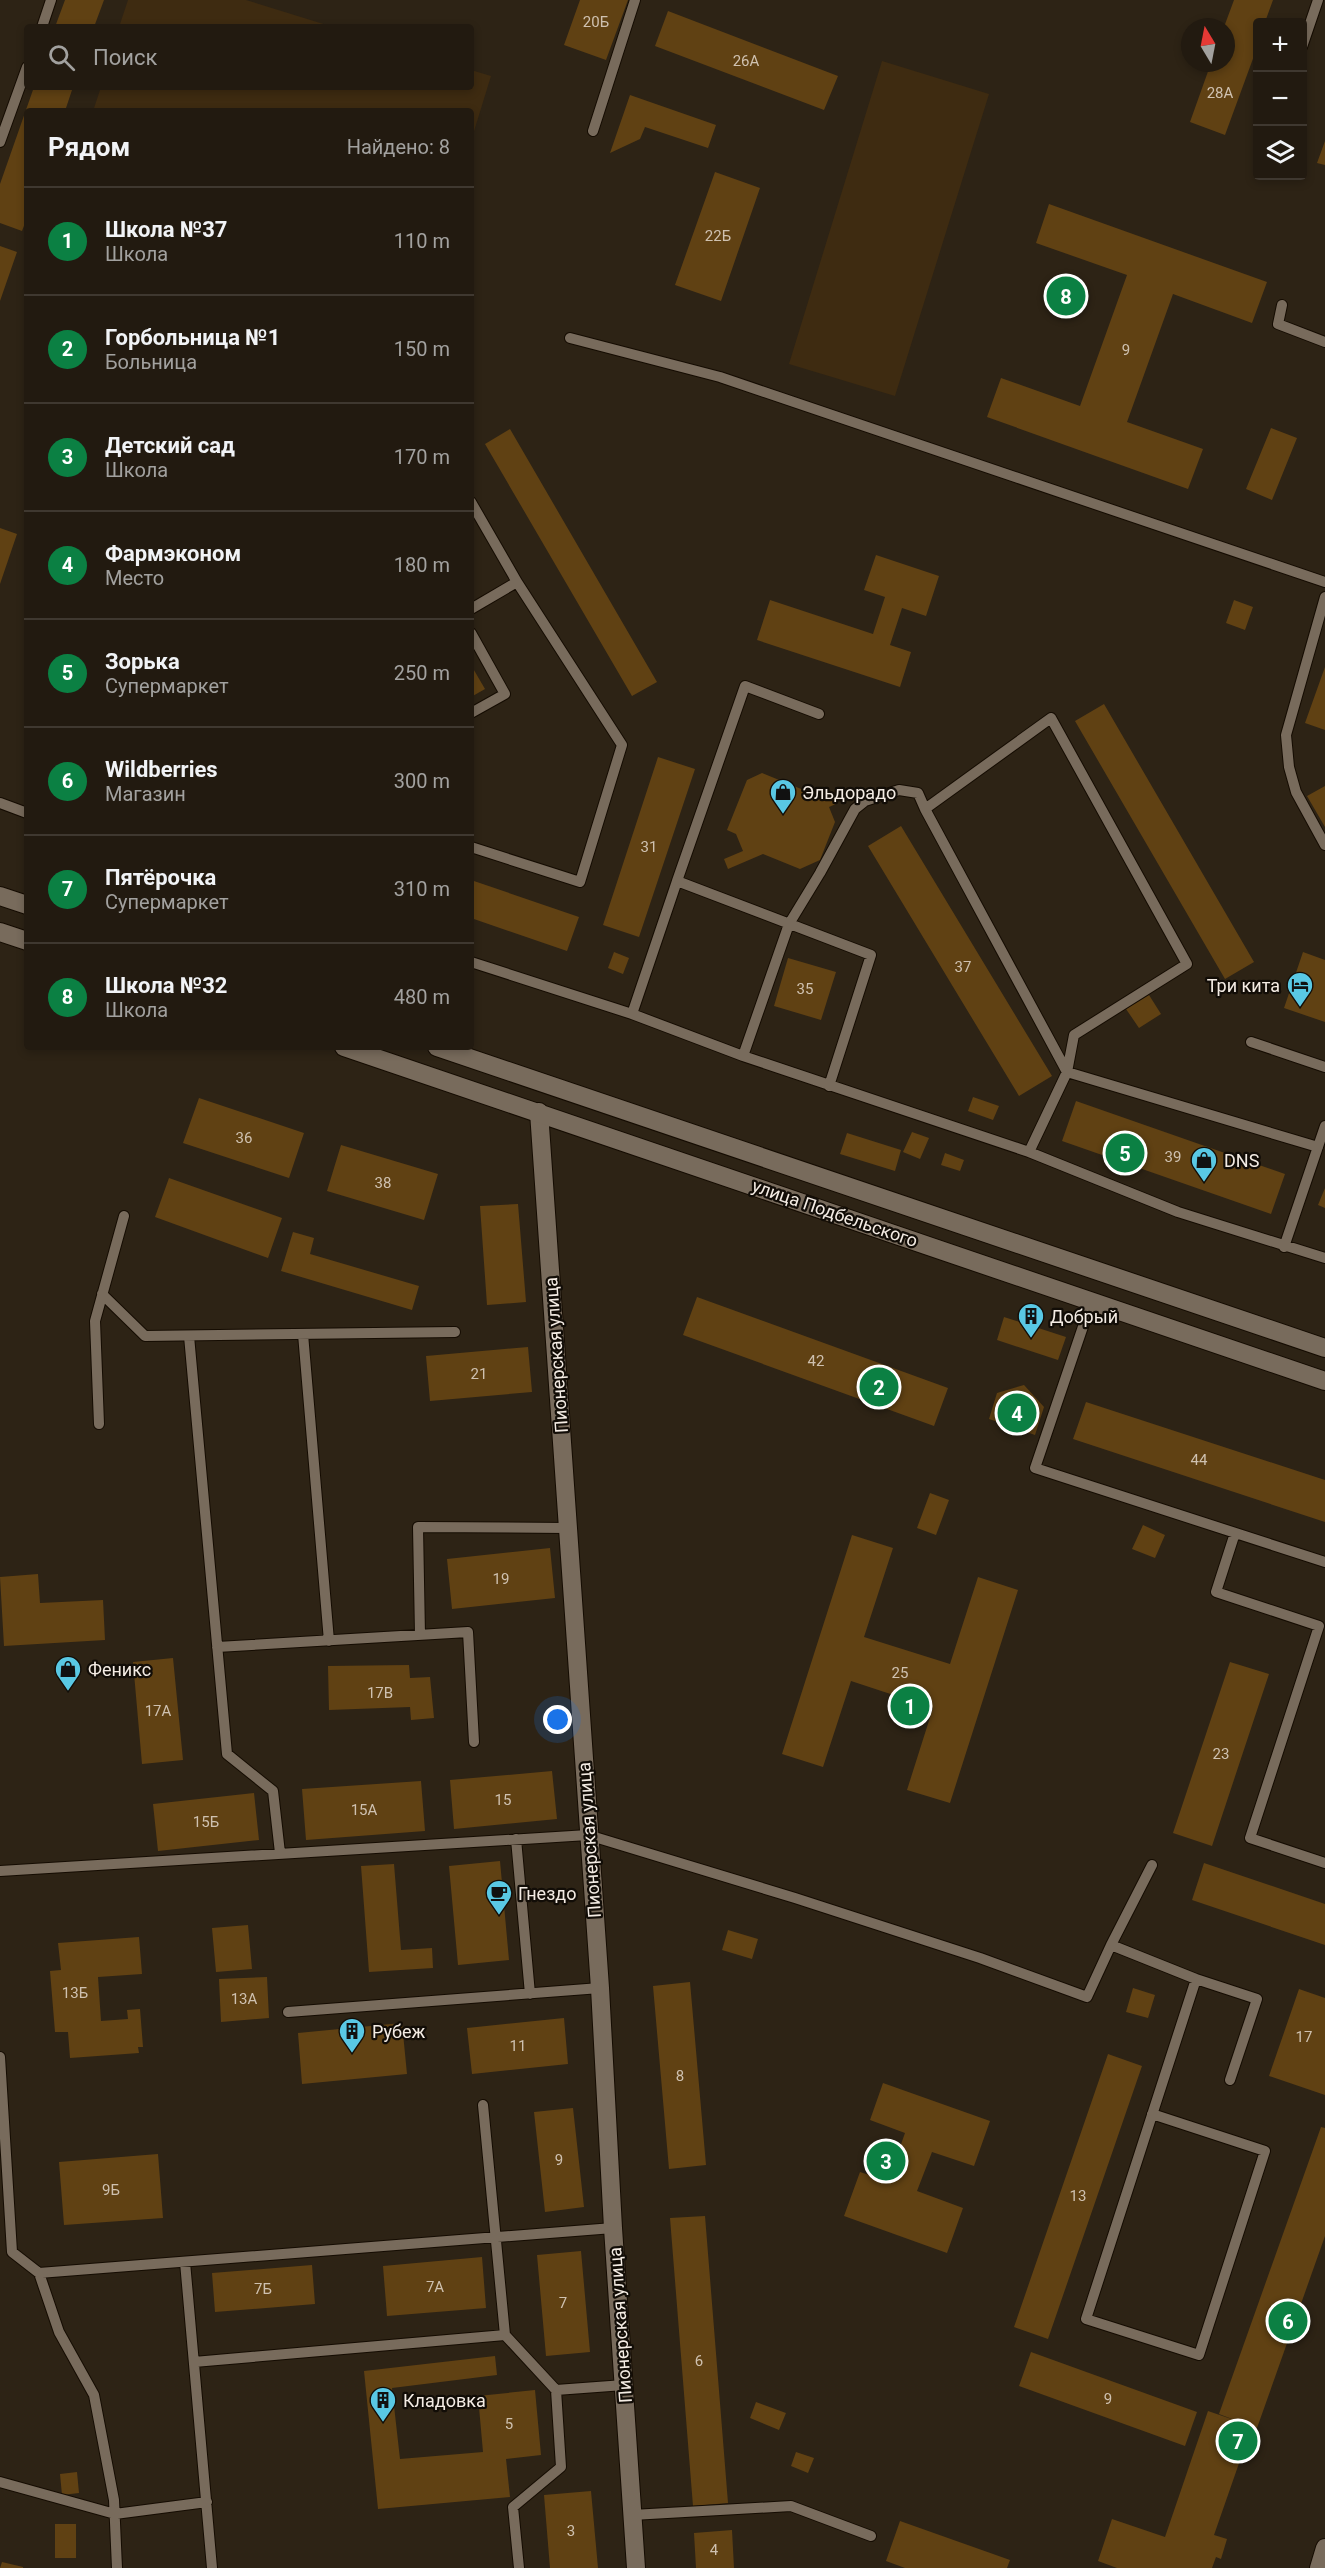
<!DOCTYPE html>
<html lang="ru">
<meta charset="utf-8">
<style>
:root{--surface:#221a10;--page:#2e271e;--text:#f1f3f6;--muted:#a2a19f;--line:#3f3830;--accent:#0b8043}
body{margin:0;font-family:Roboto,sans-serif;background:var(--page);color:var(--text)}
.controls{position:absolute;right:18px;top:18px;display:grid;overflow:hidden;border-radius:6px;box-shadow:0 3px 9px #0003}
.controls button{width:54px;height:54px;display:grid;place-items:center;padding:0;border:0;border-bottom:2px solid var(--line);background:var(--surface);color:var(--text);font:30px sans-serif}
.compass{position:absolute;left:1181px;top:18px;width:54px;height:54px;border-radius:50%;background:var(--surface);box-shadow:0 3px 9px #0003;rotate:350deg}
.you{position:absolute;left:558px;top:1720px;width:21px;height:21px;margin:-15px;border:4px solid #fff;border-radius:50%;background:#1a73e8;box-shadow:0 0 0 9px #1a73e833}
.badge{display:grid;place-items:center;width:39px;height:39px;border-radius:50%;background:var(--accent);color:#fff;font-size:20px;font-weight:700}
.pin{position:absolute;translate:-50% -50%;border:3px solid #fff;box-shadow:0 2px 6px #0006}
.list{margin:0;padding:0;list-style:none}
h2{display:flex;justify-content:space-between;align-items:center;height:78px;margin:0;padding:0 24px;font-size:26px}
h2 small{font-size:20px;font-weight:400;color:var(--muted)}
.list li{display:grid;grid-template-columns:39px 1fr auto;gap:18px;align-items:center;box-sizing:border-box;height:108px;padding:0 24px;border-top:2px solid var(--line)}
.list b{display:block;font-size:22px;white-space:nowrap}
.list p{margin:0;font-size:20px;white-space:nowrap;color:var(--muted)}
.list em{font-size:20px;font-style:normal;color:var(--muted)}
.icon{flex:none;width:33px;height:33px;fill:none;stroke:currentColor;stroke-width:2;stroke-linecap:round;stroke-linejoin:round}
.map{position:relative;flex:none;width:1325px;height:2568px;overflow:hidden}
.search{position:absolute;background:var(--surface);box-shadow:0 3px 9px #0003;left:24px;top:24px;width:450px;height:66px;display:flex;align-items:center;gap:15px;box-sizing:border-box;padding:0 21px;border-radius:6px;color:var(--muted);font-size:22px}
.panel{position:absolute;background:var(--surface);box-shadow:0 3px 9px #0003;left:24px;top:108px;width:450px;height:942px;border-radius:6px}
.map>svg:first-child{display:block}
.green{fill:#3e2b11}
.building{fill:#604113}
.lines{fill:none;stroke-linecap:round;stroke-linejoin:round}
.lane-casing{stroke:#150c02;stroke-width:12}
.street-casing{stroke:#150c02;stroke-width:20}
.secondary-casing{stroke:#150c02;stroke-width:20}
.lane{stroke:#786b5c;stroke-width:10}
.street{stroke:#786b5c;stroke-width:18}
.secondary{stroke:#786b5c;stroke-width:18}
.labels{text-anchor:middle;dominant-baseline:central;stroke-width:4.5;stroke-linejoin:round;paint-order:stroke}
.number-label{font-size:15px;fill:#cfc1b0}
.poi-label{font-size:18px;fill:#f4ece4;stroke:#120d07;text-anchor:start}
.street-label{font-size:18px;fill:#f4ece4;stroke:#120d07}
</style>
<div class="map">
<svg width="1325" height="2568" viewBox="0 0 1325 2568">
<rect width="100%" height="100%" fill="#2d2315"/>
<!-- green -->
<path class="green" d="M128 0H246L333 27H119Z
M882 61 989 94 895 396 789 364Z
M471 70 491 76 471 141V111H93L101 87H471Z"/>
<!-- building -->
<path class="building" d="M65 0H104L94 27H55Z
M580 0H628L606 60 564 45Z
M1234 0H1273L1265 22H1258V45L1225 135 1190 122 1211 63H1226V27H1224Z
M668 11 838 76 824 110 655 46Z
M34 87H73L65 111H27V218L22 231 0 223V184Z
M630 95 716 125 708 148 645 127 640 139 610 153Z
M1325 141V165L1317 163Z
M715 172 760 188 721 301 675 285Z
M1049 204 1267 282 1252 323 1173 294 1127 422 1203 449 1188 489 987 417 1001 378 1080 406 1127 275 1036 243Z
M0 246 17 252 0 301Z
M1271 428 1297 438 1272 500 1246 489Z
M510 429 657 682 632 696 485 444Z
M0 528 17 534 0 584Z
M876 555 939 576 926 616 902 608 890 645 911 652 900 687 757 640 770 600 873 634 885 597 864 590Z
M1234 600 1253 607 1245 630 1226 623Z
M471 665 485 689 471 697Z
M1325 667V730L1305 723Z
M1104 704 1254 962 1225 979 1075 721Z
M658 757 695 769 639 937 603 925Z
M762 773 811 793 814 801 834 793 838 803 829 807 835 822 820 860 800 869 763 854 728 869 724 859 743 851 736 834 727 830 747 780Z
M1325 786V827L1307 796Z
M901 826 1052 1076 1019 1096 868 846Z
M471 880 579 917 567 951 471 918Z
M614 952 629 958 623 974 608 968Z
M1303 952 1325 960V1022L1284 1008Z
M788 958 836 972 821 1020 774 1006Z
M1149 995 1161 1014 1139 1028 1126 1009Z
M973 1097 999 1106 993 1120 968 1111Z
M199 1098 304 1133 289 1178 183 1143Z
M1076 1101 1285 1174 1271 1214 1062 1141Z
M912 1132 929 1138 920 1159 903 1152Z
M847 1133 901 1150 895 1171 840 1154Z
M341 1145 438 1174 424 1220 327 1191Z
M945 1153 964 1160 960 1171 941 1165Z
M169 1178 282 1218 268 1258 155 1217Z
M1325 1188V1208L1318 1205Z
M518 1204 526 1302 487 1305 480 1206Z
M293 1232 314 1238 310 1254 419 1286 412 1310 281 1271Z
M697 1297 948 1388 934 1426 683 1335Z
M1004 1317 1066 1337 1058 1360 997 1340Z
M528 1347 532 1392 430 1401 426 1356Z
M1024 1385 1044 1407 1035 1435 989 1419 997 1393Z
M1086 1402 1325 1480V1522L1073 1439Z
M930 1493 949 1500 936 1535 917 1528Z
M1143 1525 1165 1535 1155 1558 1132 1549Z
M852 1535 893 1548 864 1637 950 1664 978 1577 1018 1590 950 1803 907 1790 933 1708 851 1681 823 1767 782 1754Z
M550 1548 555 1598 452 1609 447 1559Z
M38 1574 40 1603 103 1600 105 1640 4 1646 0 1577Z
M173 1658 183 1760 142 1764 133 1662Z
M1230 1662 1269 1674 1212 1846 1173 1833Z
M409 1665 410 1678 430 1677 434 1718 411 1720 410 1707 329 1710 328 1666Z
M552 1771 557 1819 454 1829 450 1780Z
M421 1781 425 1831 306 1840 302 1789Z
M254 1793 259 1840 158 1851 153 1804Z
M500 1861 509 1960 458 1965 449 1866Z
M1204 1863 1325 1904V1945L1192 1900Z
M394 1864 401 1950 432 1948 433 1968 369 1972 361 1866Z
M248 1925 252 1969 216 1972 212 1928Z
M728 1930 758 1939 752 1959 722 1950Z
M139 1937 142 1974 98 1977 101 2021 128 2019 127 2010 140 2009 143 2047H138L139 2053 70 2058 68 2032H55L50 1971 61 1970 58 1943Z
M267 1977 269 2018 221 2022 219 1979Z
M690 1982 706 2165 669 2169 653 1986Z
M1133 1988 1155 1995 1148 2018 1126 2012Z
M1299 1989 1325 1998V2095L1269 2076Z
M564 2018 568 2064 472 2074 467 2028Z
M402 2023 407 2074 302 2084 298 2033Z
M1108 2054 1142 2066 1048 2339 1014 2327Z
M883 2083 990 2121 974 2166 932 2152 917 2191 963 2208 947 2253 844 2216 860 2172 888 2181 905 2133 870 2120Z
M573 2108 584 2207 545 2212 534 2112Z
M1321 2127 1325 2128V2236L1257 2428 1252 2426 1214 2535 1227 2539 1221 2559 1216 2557 1212 2568H1117L1098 2561 1112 2519 1165 2537 1208 2411 1240 2422 1219 2414Z
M158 2154 163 2218 64 2225 59 2162Z
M705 2216 728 2503 693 2506 670 2218Z
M581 2251 590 2352 546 2356 537 2255Z
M482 2257 486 2308 387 2316 383 2266Z
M312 2265 315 2304 215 2312 212 2273Z
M1031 2352 1197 2412 1185 2446 1019 2386Z
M495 2356 497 2375 392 2388 400 2459 483 2452 478 2396 535 2390 541 2455 506 2459 510 2497 378 2509 364 2371Z
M756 2402 786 2413 779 2430 750 2418Z
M796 2452 814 2458 808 2473 791 2466Z
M77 2472 79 2493 62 2495 60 2474Z
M591 2491 598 2568H550L544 2495Z
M900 2521 1010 2560 1007 2568H905L886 2561Z
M55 2524H76V2558H55Z
M732 2530 734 2568H696L694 2533Z
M2 2562 23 2567V2568H0Z"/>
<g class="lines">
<!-- lane casing -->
<g class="lane-casing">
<path id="lane" d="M42 27 51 0
M1302 47 1318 0
M593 131 635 0
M0 142 27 67
M1282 305 1278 324 1325 342
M570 338 720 377 1325 582
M471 502 517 582 471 609
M1325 597 1286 735 1289 767 1296 792 1325 845
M471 633 505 694 471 713
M0 803 27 813
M925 809 1067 1072 1318 1147
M471 847 580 882 622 745 517 582
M677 881 745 686 819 714
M471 962 632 1014 743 1056 1029 1152 1178 1212 1325 1258
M632 1014 677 881 871 955 829 1086
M1251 1042 1325 1067
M743 1056 789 924 820 873 855 809 865 801 899 790 918 793 925 809 1051 718 1187 964 1074 1035 1067 1072 1029 1152
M1284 1247 1325 1126
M102 1294 145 1336 455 1332
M1092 1300 1035 1468 1325 1562
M303 1334 329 1641
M189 1336 227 1754 273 1791 280 1853
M99 1424 95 1321 124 1216
M1235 1533 1216 1592 1319 1626 1250 1838 1325 1863
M420 1635 418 1527 567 1528
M217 1647 468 1632 474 1742
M516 1839 530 1994
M0 1871 588 1835 795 1898 980 1958 1087 1997 1111 1945 1196 1979 1257 1999 1230 2080
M1111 1945 1152 1865
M288 2012 600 1988
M0 2057 12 2252 39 2273 613 2228
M483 2105 505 2335 556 2390 624 2385
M1152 2114 1265 2151 1199 2355 1086 2319 1196 1979
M185 2262 212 2568
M39 2273 59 2332 94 2395 114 2500 117 2568
M194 2362 505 2335
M0 2482 115 2514 207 2502
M632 2515 791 2506 871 2536
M519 2568 513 2507 561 2467 556 2390"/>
</g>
<!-- street casing -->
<g class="street-casing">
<path id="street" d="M539 1112 600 1988 613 2228 636 2568"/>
</g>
<!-- secondary casing -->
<g class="secondary-casing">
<path id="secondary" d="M0 896 27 905
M0 932 27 941
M344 1047 1325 1381
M437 1047 1325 1348
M1319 2568 1325 2548"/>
</g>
<!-- lane -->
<use href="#lane" class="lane"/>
<!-- street -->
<use href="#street" class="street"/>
<!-- secondary -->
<use href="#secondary" class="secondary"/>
</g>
<!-- icons -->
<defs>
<g id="shop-pin" transform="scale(1.35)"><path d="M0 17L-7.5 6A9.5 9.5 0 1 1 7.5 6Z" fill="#59c8e4" stroke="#120d07"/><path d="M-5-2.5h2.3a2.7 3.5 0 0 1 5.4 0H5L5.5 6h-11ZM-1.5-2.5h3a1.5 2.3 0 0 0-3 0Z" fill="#111"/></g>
<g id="hotel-pin" transform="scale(1.35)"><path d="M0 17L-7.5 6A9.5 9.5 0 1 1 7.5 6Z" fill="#59c8e4" stroke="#120d07"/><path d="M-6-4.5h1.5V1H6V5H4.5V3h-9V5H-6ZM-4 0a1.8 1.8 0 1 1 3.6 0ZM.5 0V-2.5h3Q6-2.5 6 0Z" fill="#111"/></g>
<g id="building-pin" transform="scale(1.35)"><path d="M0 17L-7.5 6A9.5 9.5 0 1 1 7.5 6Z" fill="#59c8e4" stroke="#120d07"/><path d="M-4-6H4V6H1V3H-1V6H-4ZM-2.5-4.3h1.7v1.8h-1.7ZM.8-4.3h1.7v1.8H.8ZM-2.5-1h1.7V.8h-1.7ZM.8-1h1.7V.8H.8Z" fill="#111"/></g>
<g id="cafe-pin" transform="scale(1.35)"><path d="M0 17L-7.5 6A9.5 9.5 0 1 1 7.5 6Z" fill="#59c8e4" stroke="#120d07"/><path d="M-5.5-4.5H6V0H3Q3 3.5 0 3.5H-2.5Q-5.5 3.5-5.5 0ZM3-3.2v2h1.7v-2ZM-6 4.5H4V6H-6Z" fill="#111"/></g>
</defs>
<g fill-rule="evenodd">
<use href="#shop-pin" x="783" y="792"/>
<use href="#hotel-pin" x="1300" y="985"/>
<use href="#shop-pin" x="1204" y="1160"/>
<use href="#building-pin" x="1031" y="1316"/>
<use href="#shop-pin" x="68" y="1669"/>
<use href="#cafe-pin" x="499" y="1893"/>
<use href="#building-pin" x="352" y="2031"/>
<use href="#building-pin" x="383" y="2400"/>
</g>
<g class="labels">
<!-- number labels -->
<g class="number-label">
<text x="596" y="22">20Б</text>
<text x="746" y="61">26А</text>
<text x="1220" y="93">28А</text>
<text x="718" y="236">22Б</text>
<text x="1126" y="350">9</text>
<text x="649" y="847">31</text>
<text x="963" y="967">37</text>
<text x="805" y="989">35</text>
<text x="244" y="1138">36</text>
<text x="1173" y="1157">39</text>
<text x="383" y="1183">38</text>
<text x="816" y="1361">42</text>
<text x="479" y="1374">21</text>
<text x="1199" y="1460">44</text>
<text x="501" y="1579">19</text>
<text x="900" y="1673">25</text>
<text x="380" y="1693">17В</text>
<text x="158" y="1711">17А</text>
<text x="1221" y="1754">23</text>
<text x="503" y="1800">15</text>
<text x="364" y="1810">15А</text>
<text x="206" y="1822">15Б</text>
<text x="75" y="1993">13Б</text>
<text x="244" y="1999">13А</text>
<text x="1304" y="2037">17</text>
<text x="518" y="2046">11</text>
<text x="680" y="2076">8</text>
<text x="559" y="2160">9</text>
<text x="111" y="2190">9Б</text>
<text x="1078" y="2196">13</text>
<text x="435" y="2287">7А</text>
<text x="263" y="2289">7Б</text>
<text x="563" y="2303">7</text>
<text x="699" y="2361">6</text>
<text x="1108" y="2399">9</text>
<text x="509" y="2424">5</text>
<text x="571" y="2531">3</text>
<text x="714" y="2550">4</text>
</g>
<!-- poi labels -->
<g class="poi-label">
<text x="802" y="792">Эльдорадо</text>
<text x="1280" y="985" text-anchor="end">Три кита</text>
<text x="1224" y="1160">DNS</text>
<text x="1050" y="1316">Добрый</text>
<text x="88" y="1669">Феникс</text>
<text x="518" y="1893">Гнездо</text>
<text x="372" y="2031">Рубеж</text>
<text x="403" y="2400">Кладовка</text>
</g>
<!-- street labels -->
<g class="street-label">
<text transform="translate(835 1213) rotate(19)">улица Подбельского</text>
<text transform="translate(556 1355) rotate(-94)">Пионерская улица</text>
<text transform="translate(589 1840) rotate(-94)">Пионерская улица</text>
<text transform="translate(620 2325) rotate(-94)">Пионерская улица</text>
</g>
</g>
</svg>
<div class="controls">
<button>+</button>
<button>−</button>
<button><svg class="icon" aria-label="layers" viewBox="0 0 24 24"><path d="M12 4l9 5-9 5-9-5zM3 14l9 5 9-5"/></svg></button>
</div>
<svg class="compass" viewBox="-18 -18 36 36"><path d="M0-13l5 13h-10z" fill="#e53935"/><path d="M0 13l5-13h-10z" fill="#a2a19f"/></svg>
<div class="you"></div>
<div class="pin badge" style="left:910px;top:1706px">1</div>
<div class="pin badge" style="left:879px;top:1387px">2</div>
<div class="pin badge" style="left:886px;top:2161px">3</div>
<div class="pin badge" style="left:1017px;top:1413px">4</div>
<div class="pin badge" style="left:1125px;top:1153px">5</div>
<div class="pin badge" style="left:1288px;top:2321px">6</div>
<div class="pin badge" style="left:1238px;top:2441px">7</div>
<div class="pin badge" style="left:1066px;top:296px">8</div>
<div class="search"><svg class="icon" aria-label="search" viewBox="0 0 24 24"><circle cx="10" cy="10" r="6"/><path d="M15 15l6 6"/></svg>Поиск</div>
<section class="panel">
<h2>Рядом<small>Найдено: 8</small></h2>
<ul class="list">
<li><span class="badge">1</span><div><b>Школа №37</b><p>Школа</p></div><em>110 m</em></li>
<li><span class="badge">2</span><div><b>Горбольница №1</b><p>Больница</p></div><em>150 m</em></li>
<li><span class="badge">3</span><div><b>Детский сад</b><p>Школа</p></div><em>170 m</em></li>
<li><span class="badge">4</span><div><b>Фармэконом</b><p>Место</p></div><em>180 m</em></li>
<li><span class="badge">5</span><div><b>Зорька</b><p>Супермаркет</p></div><em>250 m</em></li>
<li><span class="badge">6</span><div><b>Wildberries</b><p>Магазин</p></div><em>300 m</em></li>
<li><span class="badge">7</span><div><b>Пятёрочка</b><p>Супермаркет</p></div><em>310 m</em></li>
<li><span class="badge">8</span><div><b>Школа №32</b><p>Школа</p></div><em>480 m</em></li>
</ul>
</section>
</div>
